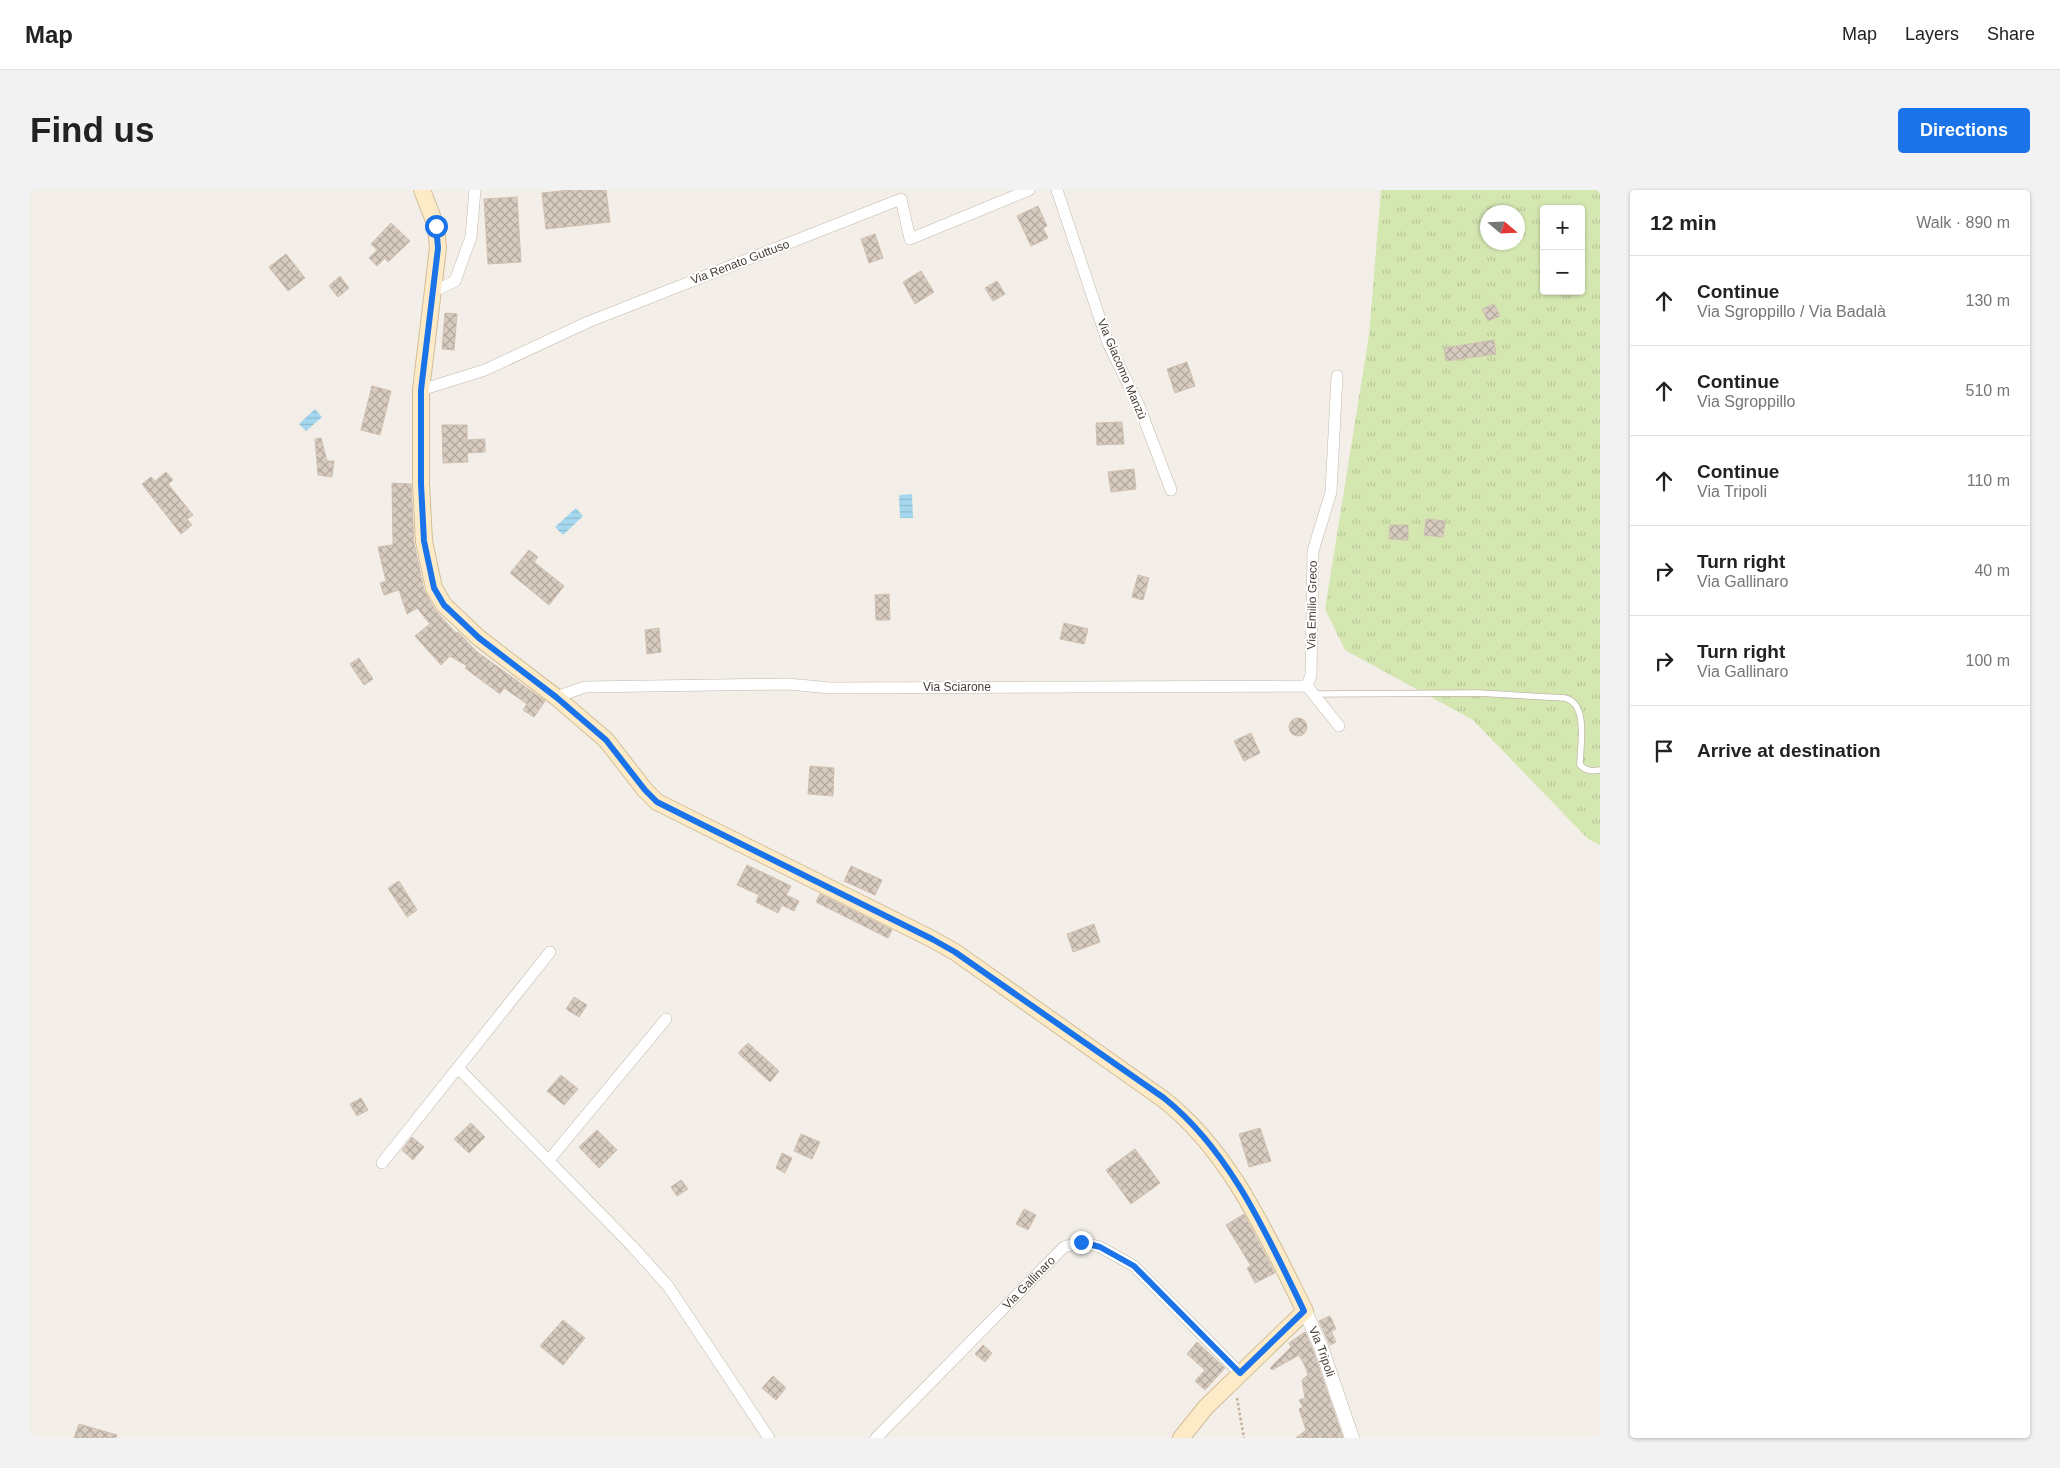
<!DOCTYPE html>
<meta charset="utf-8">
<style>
:root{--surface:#fff;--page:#f2f2f2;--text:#222;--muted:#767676;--line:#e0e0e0;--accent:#1a73e8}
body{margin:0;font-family:Helvetica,sans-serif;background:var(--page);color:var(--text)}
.controls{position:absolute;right:15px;top:15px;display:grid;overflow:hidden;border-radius:5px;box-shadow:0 1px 4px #0004}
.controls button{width:45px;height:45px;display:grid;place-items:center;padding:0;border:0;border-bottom:1px solid var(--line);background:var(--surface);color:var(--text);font:25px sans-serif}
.compass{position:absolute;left:1450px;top:15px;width:45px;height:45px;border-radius:50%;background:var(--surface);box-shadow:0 1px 4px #0004;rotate:109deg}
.stop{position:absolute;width:15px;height:15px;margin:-11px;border:4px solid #1a73e8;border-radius:50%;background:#fff}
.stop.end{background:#1a73e8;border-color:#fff;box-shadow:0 1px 5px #0008}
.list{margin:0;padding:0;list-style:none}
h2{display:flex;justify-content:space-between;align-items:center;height:65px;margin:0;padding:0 20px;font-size:21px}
h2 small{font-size:16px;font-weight:400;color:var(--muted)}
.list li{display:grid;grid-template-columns:32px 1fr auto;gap:15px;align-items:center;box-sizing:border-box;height:90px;padding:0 20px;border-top:1px solid var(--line)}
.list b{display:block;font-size:19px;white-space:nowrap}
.list p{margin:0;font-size:16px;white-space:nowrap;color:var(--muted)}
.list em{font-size:16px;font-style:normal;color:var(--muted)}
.icon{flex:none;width:28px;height:28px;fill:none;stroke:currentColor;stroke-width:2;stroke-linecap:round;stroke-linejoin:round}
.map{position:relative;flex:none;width:1570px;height:1248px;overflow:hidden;border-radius:5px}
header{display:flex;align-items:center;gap:30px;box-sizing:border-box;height:70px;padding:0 25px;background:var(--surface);border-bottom:1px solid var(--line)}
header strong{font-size:24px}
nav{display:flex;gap:28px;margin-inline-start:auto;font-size:18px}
.intro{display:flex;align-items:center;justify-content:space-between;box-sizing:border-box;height:120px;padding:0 30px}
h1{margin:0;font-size:35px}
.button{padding:12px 22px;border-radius:5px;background:var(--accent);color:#fff;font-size:18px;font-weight:700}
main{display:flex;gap:30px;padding:0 30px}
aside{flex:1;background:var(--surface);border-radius:5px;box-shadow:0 1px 4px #0004}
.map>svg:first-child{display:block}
.grass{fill:url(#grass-tufts);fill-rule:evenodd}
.water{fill:url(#water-rules)}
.building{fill:url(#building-cross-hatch);stroke:#cfc0b0}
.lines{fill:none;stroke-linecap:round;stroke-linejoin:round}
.service-casing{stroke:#c2b8ad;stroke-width:7}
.minor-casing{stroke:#c2b8ad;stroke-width:12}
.tertiary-casing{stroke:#c2b8ad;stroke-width:15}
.secondary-casing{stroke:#d2bd98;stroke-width:18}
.path{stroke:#c0af9c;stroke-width:2.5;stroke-dasharray:2.5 2.5;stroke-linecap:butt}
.service{stroke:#fff;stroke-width:5.5}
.minor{stroke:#fff;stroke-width:11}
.tertiary{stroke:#fff;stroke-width:14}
.secondary{stroke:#fdebc8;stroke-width:16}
.route{stroke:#1a73e8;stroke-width:6}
.labels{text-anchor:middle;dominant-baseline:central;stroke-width:4;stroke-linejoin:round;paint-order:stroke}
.street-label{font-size:12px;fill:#463e36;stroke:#fff}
</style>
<header>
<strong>Map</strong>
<nav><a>Map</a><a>Layers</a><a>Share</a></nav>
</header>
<div class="intro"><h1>Find us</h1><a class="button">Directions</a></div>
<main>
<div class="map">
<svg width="1570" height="1248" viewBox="0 0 1570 1248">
<defs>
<pattern id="grass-tufts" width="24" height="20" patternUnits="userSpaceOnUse" patternTransform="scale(1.25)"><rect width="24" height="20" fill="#d4e7b1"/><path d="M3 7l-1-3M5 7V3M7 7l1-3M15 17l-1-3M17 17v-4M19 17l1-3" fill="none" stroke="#b7c799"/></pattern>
<pattern id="water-rules" width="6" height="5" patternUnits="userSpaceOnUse" patternTransform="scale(1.25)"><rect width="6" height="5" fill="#a5d8ee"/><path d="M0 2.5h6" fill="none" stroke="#8fbacd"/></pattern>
<pattern id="building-cross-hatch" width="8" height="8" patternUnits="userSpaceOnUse" patternTransform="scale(1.25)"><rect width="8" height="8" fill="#d8ccc0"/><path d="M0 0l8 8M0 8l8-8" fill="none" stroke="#b1a79d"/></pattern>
</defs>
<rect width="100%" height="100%" fill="#f3eee7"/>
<!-- grass -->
<path class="grass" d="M1351 0H1570V655L1558 649 1443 530 1315 460 1295 419 1339 145ZM1514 19H1551V101H1514ZM1458 22H1488V52H1458Z"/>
<!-- water -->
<path class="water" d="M285 219 292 227 276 241 269 234Z
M882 304 883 328H870L869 305Z
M546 318 553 326 533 345 525 337Z"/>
<!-- building -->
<path class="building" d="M541 0H576L580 32 516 39 512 3Z
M487 7 491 72 458 74 454 9Z
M1008 16 1017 36 1013 38 1018 48 1001 56 987 26Z
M361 33 380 51 358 72 355 68 347 76 339 68 347 60 341 54Z
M845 44 853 68 839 73 831 49Z
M256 64 275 88 258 101 239 77Z
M891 81 904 102 885 114 873 92Z
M310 86 319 98 308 107 299 96Z
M967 91 975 104 963 111 955 98Z
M1464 114 1470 126 1458 131 1452 119Z
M415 123 427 124 424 160 412 159Z
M1464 150 1466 164 1416 171 1414 158Z
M1157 172 1165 196 1145 203 1137 179Z
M342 196 361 201 350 245 331 240Z
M1092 232 1094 254 1067 255 1066 233Z
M412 235H437V250L455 249V262L437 263 438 272 413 273Z
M291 248 297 271H304L302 287 288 285 285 249Z
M1104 279 1106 299 1081 302 1078 282Z
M136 282 143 290 138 294 163 325 157 329 162 335 151 344 112 294 121 287 125 291Z
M362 293 381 294 384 353 394 400 405 420 426 443 428 442 446 461 515 511 504 527 493 520 497 514 474 498 470 504 435 478 437 476 420 466 411 475 385 446 400 434 387 418 377 424 369 400 354 405 350 393 356 391 348 357 363 355Z
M1396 329 1415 331 1413 347 1394 345Z
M1360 335H1378V350L1359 349Z
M499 360 508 367 504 372 534 396 519 415 480 383Z
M1108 385 1119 388 1113 410 1102 407Z
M859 404 860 430H846L845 405Z
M1034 433 1058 439 1054 454 1030 449Z
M629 438 631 462 617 464 615 440Z
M329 468 343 489 334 495 320 474Z
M1259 537a9 9 0 1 1 18 0a9 9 0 1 1-18 0Z
M1221 543 1230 563 1214 571 1204 551Z
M780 576 804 578 803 606 778 604Z
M717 675 761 696 756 705 769 711 764 721 752 715 748 723 726 712 729 705 707 695Z
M821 676 852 690 845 705 814 691Z
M369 691 387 720 377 727 358 698Z
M790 704 862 740 858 748 786 712Z
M1064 734 1070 752 1043 762 1037 744Z
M544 807 557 815 549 827 536 819Z
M718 853 749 881 740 892 708 863Z
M531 885 548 899 534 915 517 901Z
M331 908 338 920 327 926 320 914Z
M441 933 455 947 439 963 424 949Z
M1230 938 1241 971 1219 977 1209 944Z
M567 940 587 960 569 978 549 957Z
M771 944 790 952 782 969 764 961Z
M382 947 394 957 383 970 372 960Z
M1105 959 1130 993 1101 1014 1076 980Z
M752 963 762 968 755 983 746 978Z
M651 990 658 999 647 1006 641 997Z
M994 1019 1006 1025 998 1040 986 1034Z
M1214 1024 1245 1083 1225 1093 1217 1078 1221 1076 1196 1035Z
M1300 1126 1306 1139 1301 1141 1306 1152 1300 1155 1289 1131Z
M533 1130 555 1148 533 1175 510 1156Z
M1275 1142 1283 1160 1313 1248H1266L1276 1240 1269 1219 1273 1217 1269 1210 1275 1208 1272 1190 1278 1185 1275 1176 1269 1165 1242 1180 1240 1178 1261 1157 1259 1153Z
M1167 1152 1195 1178 1175 1200 1165 1191 1175 1180 1157 1164Z
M953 1155 962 1163 955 1172 945 1164Z
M743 1186 756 1198 746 1210 732 1198Z
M49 1234 87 1245 86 1248H44Z"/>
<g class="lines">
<!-- service casing -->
<g class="service-casing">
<path id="service" d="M1284 504 1448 503 1535 508C1559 514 1550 556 1550 575 1556 581 1562 582 1570 580"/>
</g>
<!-- minor casing -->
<g class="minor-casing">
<g id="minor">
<path d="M1027 0 1078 153 1109 216 1141 300"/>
<path d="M403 102 425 91 441 47 445 0"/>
<path d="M391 200 455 180 558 132 871 9 880 49 999 0"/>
<path d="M1277 496 1281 485 1283 361 1301 302 1307 186"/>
<path d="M526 507 555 497 758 494 801 498 1277 496 1309 536"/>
<path d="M428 878 602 1056 638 1096 739 1248"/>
<path d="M519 970 636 829"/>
<path d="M352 973 520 762"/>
<path id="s1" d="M846 1248 1034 1057 1051 1052 1070 1057 1104 1076 1210 1183"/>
</g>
</g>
<!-- tertiary casing -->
<g class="tertiary-casing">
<g id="tertiary">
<path id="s2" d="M1275 1121 1291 1157 1322 1248"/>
</g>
</g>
<!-- secondary casing -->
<g class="secondary-casing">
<path id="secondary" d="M392 0 406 36 408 58 391 200V294L394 351 404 398 414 415 449 448 526 507 576 550 615 600 627 612 902 749 925 762 1133 909C1201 962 1237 1046 1275 1121L1176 1217 1151 1248"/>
</g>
<!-- path -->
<path class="path" d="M1207 1208 1214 1248"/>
<!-- service -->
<use href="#service" class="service"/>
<!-- minor -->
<use href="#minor" class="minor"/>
<!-- tertiary -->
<use href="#tertiary" class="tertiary"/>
<!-- secondary -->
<use href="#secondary" class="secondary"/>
</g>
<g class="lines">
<!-- route -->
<path class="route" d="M406 36 408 58 391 200V294L394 351 404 398 414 415 449 448 526 507 576 550 615 600 627 612 902 749 925 762 1134 908C1201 962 1237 1045 1274 1121L1210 1183 1104 1076 1070 1057 1051 1052"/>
</g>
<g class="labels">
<!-- street labels -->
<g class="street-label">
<text transform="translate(710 72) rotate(-21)">Via Renato Guttuso</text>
<text transform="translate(1092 179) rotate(67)">Via Giacomo Manzù</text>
<text transform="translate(1282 415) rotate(-89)">Via Emilio Greco</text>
<text x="927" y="497">Via Sciarone</text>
<text stroke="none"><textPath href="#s1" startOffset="218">Via Gallinaro</textPath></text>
<text stroke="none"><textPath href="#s2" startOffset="44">Via Tripoli</textPath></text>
</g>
</g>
</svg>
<div class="controls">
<button>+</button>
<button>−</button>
</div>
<svg class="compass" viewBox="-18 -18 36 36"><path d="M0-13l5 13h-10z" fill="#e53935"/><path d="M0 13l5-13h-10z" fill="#767676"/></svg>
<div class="stop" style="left:406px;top:36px"></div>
<div class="stop end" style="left:1051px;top:1052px"></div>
</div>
<aside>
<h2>12 min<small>Walk · 890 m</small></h2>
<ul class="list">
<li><svg class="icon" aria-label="ahead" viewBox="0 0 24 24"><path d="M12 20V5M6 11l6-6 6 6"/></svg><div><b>Continue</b><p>Via Sgroppillo / Via Badalà</p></div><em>130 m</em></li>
<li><svg class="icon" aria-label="ahead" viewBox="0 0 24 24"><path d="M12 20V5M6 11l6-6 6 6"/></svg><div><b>Continue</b><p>Via Sgroppillo</p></div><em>510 m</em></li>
<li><svg class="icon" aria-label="ahead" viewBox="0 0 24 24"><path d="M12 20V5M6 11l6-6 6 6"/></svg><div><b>Continue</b><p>Via Tripoli</p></div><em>110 m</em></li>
<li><svg class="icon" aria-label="right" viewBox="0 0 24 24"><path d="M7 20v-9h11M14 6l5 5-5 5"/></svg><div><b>Turn right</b><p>Via Gallinaro</p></div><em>40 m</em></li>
<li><svg class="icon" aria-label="right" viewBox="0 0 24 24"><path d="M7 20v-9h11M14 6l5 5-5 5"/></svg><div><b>Turn right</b><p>Via Gallinaro</p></div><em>100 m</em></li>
<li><svg class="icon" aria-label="arrive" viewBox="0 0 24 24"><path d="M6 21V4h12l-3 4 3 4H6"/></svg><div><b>Arrive at destination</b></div></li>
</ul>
</aside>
</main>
